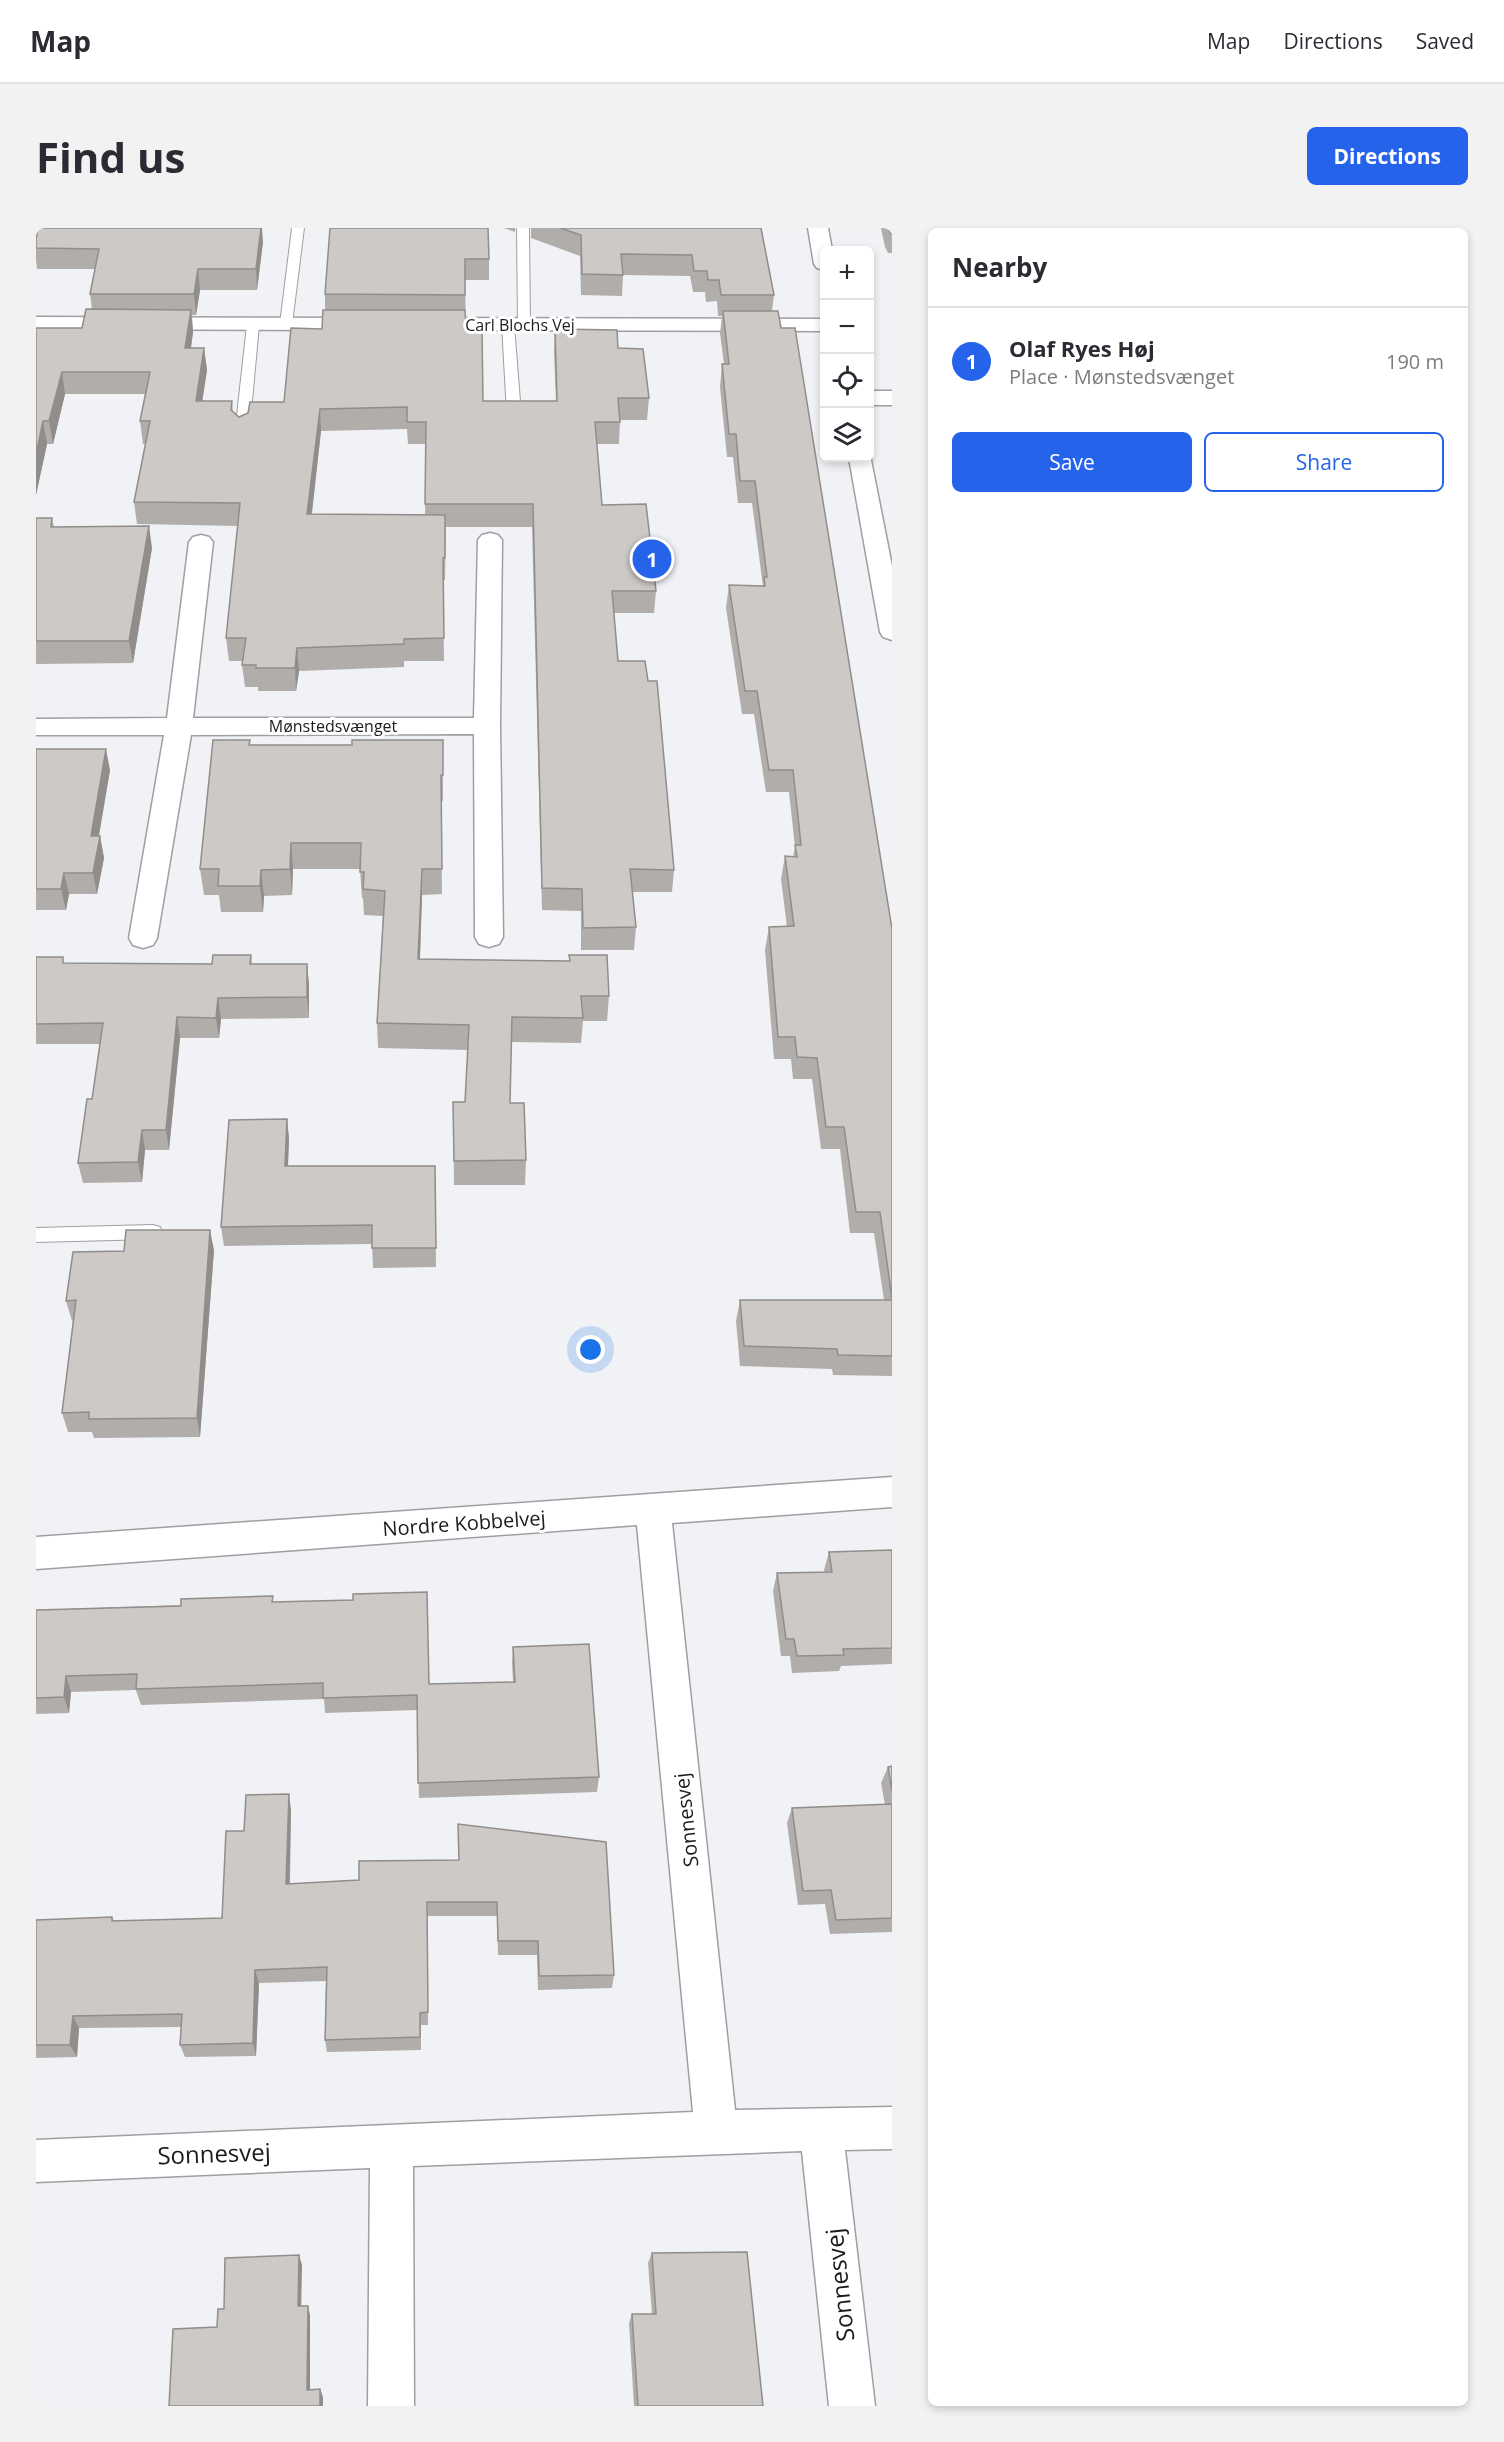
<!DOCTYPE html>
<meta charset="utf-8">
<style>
:root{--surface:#fff;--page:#f2f2f3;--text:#2b2b33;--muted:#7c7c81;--line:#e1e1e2;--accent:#2563eb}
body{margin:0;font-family:"Open Sans",sans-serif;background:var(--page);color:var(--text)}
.controls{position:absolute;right:18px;top:18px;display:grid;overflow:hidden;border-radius:9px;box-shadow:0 3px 9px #0003}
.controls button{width:54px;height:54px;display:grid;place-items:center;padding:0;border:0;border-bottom:2px solid var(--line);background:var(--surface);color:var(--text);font:30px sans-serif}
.you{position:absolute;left:555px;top:1122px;width:21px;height:21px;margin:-15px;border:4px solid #fff;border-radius:50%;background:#1a73e8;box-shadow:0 0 0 9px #1a73e833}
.badge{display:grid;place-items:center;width:39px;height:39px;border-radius:50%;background:var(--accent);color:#fff;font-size:20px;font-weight:700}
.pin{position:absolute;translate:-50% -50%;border:3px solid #fff;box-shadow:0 2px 6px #0006}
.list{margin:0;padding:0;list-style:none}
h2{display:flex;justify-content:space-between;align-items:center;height:78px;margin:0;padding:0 24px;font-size:26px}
h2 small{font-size:20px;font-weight:400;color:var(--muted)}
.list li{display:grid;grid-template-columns:39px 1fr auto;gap:18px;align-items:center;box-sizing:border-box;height:108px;padding:0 24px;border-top:2px solid var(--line)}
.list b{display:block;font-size:22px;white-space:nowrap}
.list p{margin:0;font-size:20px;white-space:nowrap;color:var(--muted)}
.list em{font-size:20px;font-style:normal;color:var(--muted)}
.actions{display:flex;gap:12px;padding:18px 24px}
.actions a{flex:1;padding:14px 0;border:2px solid var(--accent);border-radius:9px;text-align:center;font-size:21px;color:var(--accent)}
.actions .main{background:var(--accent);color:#fff}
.icon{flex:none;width:33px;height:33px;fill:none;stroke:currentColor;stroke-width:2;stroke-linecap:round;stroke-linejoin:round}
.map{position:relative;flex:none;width:856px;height:2178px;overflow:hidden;border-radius:9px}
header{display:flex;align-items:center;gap:36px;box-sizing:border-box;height:84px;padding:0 30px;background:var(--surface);border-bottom:2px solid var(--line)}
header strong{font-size:28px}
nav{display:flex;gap:33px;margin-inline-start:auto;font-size:21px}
.intro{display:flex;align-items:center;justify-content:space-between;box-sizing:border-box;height:144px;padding:0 36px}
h1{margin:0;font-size:42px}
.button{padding:15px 27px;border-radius:9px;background:var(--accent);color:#fff;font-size:21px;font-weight:700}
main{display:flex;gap:36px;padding:0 36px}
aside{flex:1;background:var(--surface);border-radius:9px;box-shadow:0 3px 9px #0003}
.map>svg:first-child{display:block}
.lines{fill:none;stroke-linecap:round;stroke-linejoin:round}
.service-casing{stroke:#9e9fa2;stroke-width:2}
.minor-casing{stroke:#9e9fa2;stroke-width:3}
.service{fill:#fff;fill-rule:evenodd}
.minor{fill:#fff;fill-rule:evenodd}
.wall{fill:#b0adab;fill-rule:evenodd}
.shaded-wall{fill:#908d8b}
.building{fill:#cdc9c7;stroke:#908d8b;stroke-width:1.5}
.labels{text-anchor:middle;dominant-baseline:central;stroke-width:6;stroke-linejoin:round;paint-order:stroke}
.far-street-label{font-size:16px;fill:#1b1b1d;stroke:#fff}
.street-label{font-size:20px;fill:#1b1b1d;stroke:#fff}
.near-street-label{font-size:24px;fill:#1b1b1d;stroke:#fff}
</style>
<header>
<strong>Map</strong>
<nav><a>Map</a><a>Directions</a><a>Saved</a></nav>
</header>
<div class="intro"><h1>Find us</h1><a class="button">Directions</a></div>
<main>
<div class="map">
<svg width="856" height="2178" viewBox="0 0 856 2178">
<rect width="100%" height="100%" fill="#f1f2f5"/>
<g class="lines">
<!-- service casing -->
<g class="service-casing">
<path id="service" d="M256 0H268L256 96 250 100 244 96Z
M481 0H493L494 97 488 101 482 97Z
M217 93 223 97 213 205 206 209 199 205 211 97Z
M472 93 478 97 485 186 478 190 471 186 466 97Z
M117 997 124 999 126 1004 124 1009 117 1011 0 1014V1000Z"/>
</g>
<!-- minor casing -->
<g class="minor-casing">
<path id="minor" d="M772 0H792L796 22H788V42L781 40 778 36Z
M0 89 331 90 339 91 342 96 339 101 331 102 0 101Z
M385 90 788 91V103L385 102 377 101 374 96 377 91Z
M834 163H856V177H834Z
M834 227 856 338V412L847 409 844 404 813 230H834Z
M454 305 462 307 466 312 464 498 467 709 463 716 453 719 443 716 439 709 438 506 155 507 121 710 117 717 107 720 97 717 93 710 128 507H0V491L131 490 153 314 157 309 165 307 173 309 177 314 157 490H438L442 312 446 307Z
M856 1249V1279L636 1295 699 1882 856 1879V1921L809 1922 839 2178H793L766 1923 377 1938 378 2178H332L334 1940 0 1954V1912L657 1884 601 1297 0 1341V1309Z"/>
</g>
<!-- service -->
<use href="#service" class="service"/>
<!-- minor -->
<use href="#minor" class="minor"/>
</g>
<!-- wall -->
<path class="wall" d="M294 0 453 31V52H429L430 101 447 173H520L518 124 519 101 582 120 613 170 611 192H584L583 216H561L566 277 620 363 618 385H578L582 433 638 642 636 664H596L600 699 598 722H545V683L506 682 496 299H410L409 352H407L408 433H368V439L263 443 260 463H222V459H209L206 437 207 433H193L190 410 202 298 101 296 98 274 110 216H107L104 193 109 166H29L17 216H11L0 267V100H46L56 81 54 66 59 41H1L0 32V11L227 14 221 62H164L160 87H156L157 104 155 120H168L171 142 166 173H196L197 184 203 189 248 174 286 101 289 82V66ZM371 201 372 216H390L389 287 276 286 285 203Z
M468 0H479V4Z
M495 0H725L738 67 736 83 856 701V1148L797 1147 796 1141 704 1138 700 1093 704 1072H848L838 1005H814L804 921H785L776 851H757L755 831H738L729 722 733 699H751L745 651 749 628 757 629 759 619 753 564H730L718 486H706L690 380 693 357 727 358 716 275H702L697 229H691L684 159 686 136H688L684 105 686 88H682L681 73 670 74 669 64H657L654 48 587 47 586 68 545 67 544 28 495 10Z
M845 0H856V25H852L849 19Z
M0 290H16L18 299 116 320 97 435 0 436Z
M407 512V573H405L406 666 386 667 384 731 533 733V727L573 768 571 793H547L545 815 475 814 474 875 490 932 489 957H418L417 874H429L432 822 342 820 341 795 347 688 328 687 327 670H326L324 641H257L256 667 228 668 227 684H185L183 667H168L164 641 214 517H316Z
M0 521 74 542 63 608H64L68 630 61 666H33L30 682H0Z
M215 727 216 736H271L273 757V790L185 791 183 810H144L133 922H109L106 954 47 955 42 935 56 871 64 816H0V729L29 735 176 736Z
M251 891 253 911 252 938H399L400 1039 337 1040 336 1016 188 1018 185 999Z
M178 1022 164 1209 58 1210 56 1204H32L26 1185 37 1092 36 1093 30 1073Z
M856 1322V1436L805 1438 803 1443 756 1445 754 1428H745L737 1363 741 1345 789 1344 788 1342 793 1324Z
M238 1374 393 1456 477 1454 476 1435 477 1419 563 1549 561 1564 383 1570 381 1482 289 1485 288 1471 105 1477 100 1462 35 1464 33 1485 0 1486V1382Z
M856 1538V1704L794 1706 789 1676 762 1677 751 1595 756 1580 849 1577 845 1555 852 1539Z
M255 1582 254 1656 323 1652 423 1632 578 1747 576 1760 502 1762 501 1727H462L461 1688H391L392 1797H385V1822L291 1824 289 1812 290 1753 223 1755 220 1828 149 1829 144 1817 145 1799 43 1800 41 1829 0 1830V1692L76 1689 78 1693 186 1690 208 1603Z
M616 2025 727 2178H598L593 2095 596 2086H616L612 2035Z"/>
<!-- shaded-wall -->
<path class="shaded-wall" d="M225 0H226L227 14 221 62 220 41Z
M162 41 164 62 160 87 158 66Z
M155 82 157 104 152 142 149 120Z
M168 120 171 142 163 195 160 173Z
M26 144 29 166 17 216 13 193Z
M284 181 285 203 273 309 271 286Z
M7 193 11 216 0 267V226Z
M113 298 116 320 97 435 93 413Z
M261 420 263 443 260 463 259 440Z
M70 521 74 542 59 630 55 608Z
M64 608 68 630 61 666 57 645Z
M255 615 257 641 256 667 254 641Z
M386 641V667L383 756 382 731Z
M225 642 228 668 227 684 224 658Z
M28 645 33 666 30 682 25 661Z
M271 736 273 757V790L271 769Z
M182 770 185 791 183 810 180 790Z
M141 789 144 810 133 922 130 902Z
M251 891 253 911 251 958 249 938Z
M106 902 109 922 106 954 102 934Z
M174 1002 178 1022 164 1209 161 1190Z
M30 1448 35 1464 33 1485 28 1469Z
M253 1566 255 1582 253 1671 250 1656Z
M219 1742 223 1755 220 1828 217 1815Z
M37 1788 43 1800 41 1829 34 1817Z
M263 2027 266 2037 265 2087 262 2078Z
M272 2078 274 2087V2169L271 2162Z
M284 2161 287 2169V2178H284Z"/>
<!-- building -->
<path class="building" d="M2 0H225L220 41H162L158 66H54L63 21 0 20V11Z
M294 0H452L453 31H429V67L289 66Z
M524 0H725L738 67H685L683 52H672L671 43H658L656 27 585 26 587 47 546 46 545 7Z
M852 0H856V6H855Z
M50 81 155 82 149 120H168L160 173H196L195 182 203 189 212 185 214 174H248L255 100 286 101 287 82H429L430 101H446L447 173H521L519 101 581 102 582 120 607 121 613 170H582L584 194H559L566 277 610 276 620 363H576L582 433H609L612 453H621L638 642 594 641 600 699 547 700 546 661 506 660 497 276H389L390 194H371V179L284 181 271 286 409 287V330H407L408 410 368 411V416L261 420 259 440H220V437H206L210 410H190L204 275 98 274 114 193H104L114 144H26L13 193H7L0 226V100H46Z
M687 83H742L745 100H759L856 701V1071L844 984H820L808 899H790L781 830 761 829 759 809H742L733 699 758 698 749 628 761 629 759 617H765L757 542H733L721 463H709L693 357 729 358 728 349H731L719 253H704L700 206H693L686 136H693Z
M0 290H16L15 299 113 298 93 413H0Z
M177 512H214L213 517H316V512H407V547H405L406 641H386L382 731 534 733 533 727H571L573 768H545L547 790 476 789 474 875H488L490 932 418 933 417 874H429L433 797 341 795 349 663 327 661 328 644H324L325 615H255L254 641 225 642 224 658H182L183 641H164Z
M0 521H70L55 608H64L57 645H28L25 661H0Z
M177 727H215L214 736H271V769L182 770 180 790 141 789 130 902H106L102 934 42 935 51 871H56L67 795 0 796V729H27V735L176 736Z
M251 891 249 938H399L400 1020H336V997L185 999 193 892Z
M90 1002H174L161 1190 53 1191V1184L26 1185 40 1072 30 1073 37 1024 88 1023Z
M704 1072H856V1128L802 1127 801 1121 708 1118Z
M856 1322V1420L807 1421 808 1427 761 1428 758 1411H750L741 1345 796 1344 793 1324Z
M391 1364 393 1456 479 1454 477 1419 553 1416 563 1549 382 1555 381 1467 287 1470V1455L100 1461 101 1446 30 1448 28 1469 0 1470V1382L145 1378V1371L237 1368 236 1374 317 1372V1366Z
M856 1538V1563L852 1539Z
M253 1566 250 1656 323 1652V1633L423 1632 422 1596 570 1614 578 1747 503 1748 502 1713H462L461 1674H391L392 1784 384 1785V1809L289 1812 291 1739 219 1742 217 1815 144 1817 146 1786 37 1788 34 1817H0V1692L76 1689V1693L186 1690 190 1603H208L210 1567Z
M856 1576V1690L800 1692 795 1662 767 1663 756 1580Z
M711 2024 727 2178H602L596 2086H620L616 2025Z
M263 2027 262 2078H272L271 2162 284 2161V2178H133L137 2101 181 2099 182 2081H188L189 2030Z"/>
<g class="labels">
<!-- far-street labels -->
<g class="far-street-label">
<text x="484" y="97">Carl Blochs Vej</text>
<text x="297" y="498">Mønstedsvænget</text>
</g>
<!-- street labels -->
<g class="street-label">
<text transform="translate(428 1295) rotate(-4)">Nordre Kobbelvej</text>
<text transform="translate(650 1592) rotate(-96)">Sonnesvej</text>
</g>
<!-- near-street labels -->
<g class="near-street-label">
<text transform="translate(178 1925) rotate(-2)">Sonnesvej</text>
<text transform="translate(803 2057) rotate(-96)">Sonnesvej</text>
</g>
</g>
</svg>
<div class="controls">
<button>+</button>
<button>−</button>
<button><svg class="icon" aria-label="locate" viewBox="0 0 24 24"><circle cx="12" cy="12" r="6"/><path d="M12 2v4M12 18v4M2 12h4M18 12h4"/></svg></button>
<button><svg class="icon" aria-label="layers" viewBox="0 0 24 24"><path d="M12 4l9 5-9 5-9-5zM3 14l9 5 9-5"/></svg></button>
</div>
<div class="you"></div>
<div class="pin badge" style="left:616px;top:331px">1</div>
</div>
<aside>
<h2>Nearby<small></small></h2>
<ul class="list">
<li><span class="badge">1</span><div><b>Olaf Ryes Høj</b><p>Place · Mønstedsvænget</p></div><em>190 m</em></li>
</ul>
<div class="actions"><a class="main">Save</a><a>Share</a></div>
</aside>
</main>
